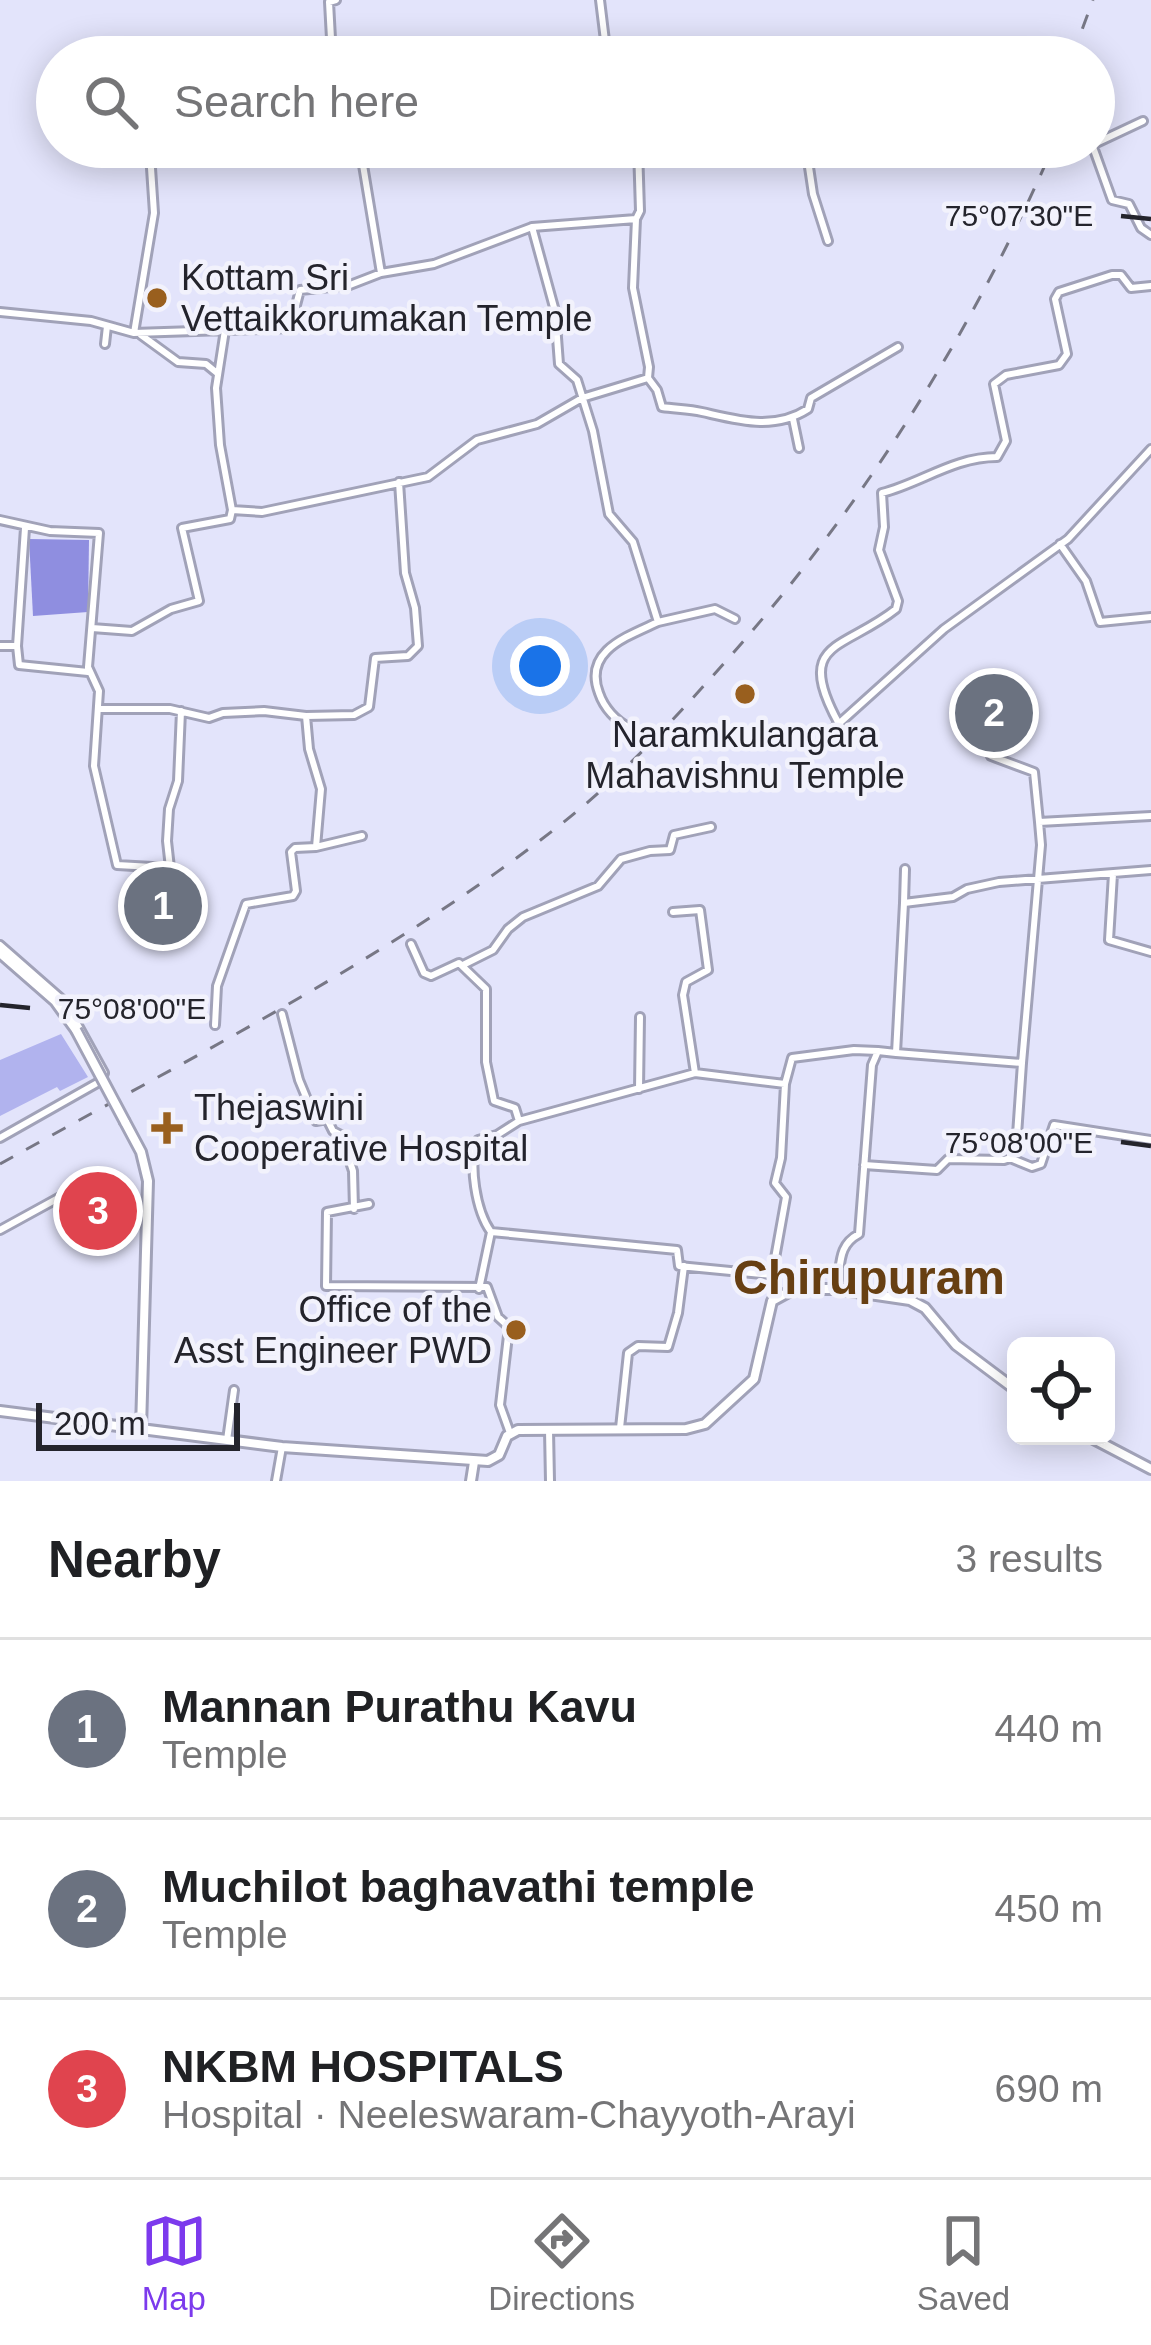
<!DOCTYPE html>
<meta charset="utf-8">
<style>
:root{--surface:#fff;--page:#f6f6f6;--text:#202124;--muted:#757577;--line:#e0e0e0;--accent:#7c3aed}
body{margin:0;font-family:Arial,sans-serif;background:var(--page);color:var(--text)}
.controls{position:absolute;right:36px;bottom:36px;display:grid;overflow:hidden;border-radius:18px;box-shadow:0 6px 30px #0003}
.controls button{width:108px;height:108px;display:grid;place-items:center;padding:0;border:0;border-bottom:3px solid var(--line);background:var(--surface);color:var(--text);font:60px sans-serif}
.scale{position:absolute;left:36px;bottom:30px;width:204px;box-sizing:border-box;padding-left:12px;border:6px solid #24242c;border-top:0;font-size:33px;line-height:42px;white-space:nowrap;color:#24242c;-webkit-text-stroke:9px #f2f2fc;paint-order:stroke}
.you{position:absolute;left:540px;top:666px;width:42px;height:42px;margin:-30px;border:9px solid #fff;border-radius:50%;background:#1a73e8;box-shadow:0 0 0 18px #1a73e833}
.badge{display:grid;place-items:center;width:78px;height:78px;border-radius:50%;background:var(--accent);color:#fff;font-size:39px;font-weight:700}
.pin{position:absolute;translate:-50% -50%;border:6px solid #fff;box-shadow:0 3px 12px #0006}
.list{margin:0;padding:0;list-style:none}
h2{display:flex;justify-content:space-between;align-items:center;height:156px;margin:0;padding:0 48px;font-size:51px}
h2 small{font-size:39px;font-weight:400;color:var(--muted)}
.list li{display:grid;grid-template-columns:78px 1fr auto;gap:36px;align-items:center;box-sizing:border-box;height:180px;padding:0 48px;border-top:3px solid var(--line)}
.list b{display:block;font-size:45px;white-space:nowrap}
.list p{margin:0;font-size:39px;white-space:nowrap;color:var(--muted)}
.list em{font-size:39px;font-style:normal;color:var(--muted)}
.icon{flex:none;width:66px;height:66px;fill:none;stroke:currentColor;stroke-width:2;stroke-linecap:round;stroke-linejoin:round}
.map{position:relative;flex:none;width:1151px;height:1481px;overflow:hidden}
.search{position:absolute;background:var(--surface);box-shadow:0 6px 30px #0003;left:36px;right:36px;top:36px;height:132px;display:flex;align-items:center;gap:30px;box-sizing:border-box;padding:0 42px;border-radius:66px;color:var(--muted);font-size:45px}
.sheet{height:696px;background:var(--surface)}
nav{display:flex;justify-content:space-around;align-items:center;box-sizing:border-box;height:168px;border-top:3px solid var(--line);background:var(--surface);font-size:33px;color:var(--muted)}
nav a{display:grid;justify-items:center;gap:6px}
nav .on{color:var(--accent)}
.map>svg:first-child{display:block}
.green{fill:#b1b3ee}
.water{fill:#8f8ee0}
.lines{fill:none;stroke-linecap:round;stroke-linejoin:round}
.minor-casing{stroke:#a1a2b8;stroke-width:12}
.tertiary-casing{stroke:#a1a2b8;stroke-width:14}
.secondary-casing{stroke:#a1a2b8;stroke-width:14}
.minor{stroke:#fff;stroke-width:6}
.tertiary{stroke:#fff;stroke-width:8}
.secondary{stroke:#fff;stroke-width:8}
.rail{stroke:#777785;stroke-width:3;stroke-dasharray:15 15;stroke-linecap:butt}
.secondary-bridge-casing{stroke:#a1a2b8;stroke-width:14;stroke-linecap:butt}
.secondary-bridge{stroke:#fff;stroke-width:8}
.ticks{fill:none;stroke:#24242c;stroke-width:4.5}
.poi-dot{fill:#995f1e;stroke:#f2f2fc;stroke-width:4.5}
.labels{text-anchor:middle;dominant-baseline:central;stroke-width:9;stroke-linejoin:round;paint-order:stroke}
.poi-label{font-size:36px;fill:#24242c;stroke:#f2f2fc;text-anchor:start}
.district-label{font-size:48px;font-weight:bold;fill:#673f12;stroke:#f2f2fc}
.ticks-label{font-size:30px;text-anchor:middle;fill:#24242c;stroke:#f2f2fc;stroke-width:9;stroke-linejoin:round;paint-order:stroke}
</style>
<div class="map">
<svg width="1151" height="1481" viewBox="0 0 1151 1481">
<rect width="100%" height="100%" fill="#e3e4fb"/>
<!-- green -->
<path class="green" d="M61 1034 88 1077 60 1091 57 1087 0 1116V1060Z"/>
<!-- water -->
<path class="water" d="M29 539 89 540 88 612 33 616Z"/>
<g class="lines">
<!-- minor casing -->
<g class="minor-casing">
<path id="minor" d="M600 0 607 57
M332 57 329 2 336 0
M998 57 1055 54
M1094 144 1143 121
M341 147 361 153 381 273
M806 147 813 194 828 241
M1093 147 1112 200 1129 204 1141 228 1151 235
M636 219 633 288 649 367 648 378
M532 227 636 219 640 211 638 147
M0 312 91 321 134 333 290 328 300 290 350 285 381 273 434 264 532 227 555 311 559 364 577 380 593 431 609 514 633 542 658 622 715 609 735 619
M134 333 154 213 151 168 156 147
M141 335 178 362 206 364 217 373
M105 344 107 326
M793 419 799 448
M232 510 262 512 428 477 477 440 537 424 582 398 648 378 657 390 662 407C675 409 689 409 702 412 738 420 774 431 808 409L811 398 898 347
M0 520 50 531 99 533 88 667 99 691 94 766 117 865 170 868 167 841 169 809 178 781 181 711
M1060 544 1086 581 1100 622 1151 617
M92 628 132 631 171 609 199 601 182 528 230 519 232 510 220 445 216 388 225 330
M0 646H17L19 665 88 672V667
M17 646 25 528
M98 709H170L209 718 223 713 264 711 306 716 309 749 321 789 316 847 295 848 291 852 296 891 293 896 246 904 217 986 215 1025
M306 716 354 715 369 707 375 658 408 656 418 646 415 608 405 573 399 482
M839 724C793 640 843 651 896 609L898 601 879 550 884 527 882 493C921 483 954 457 997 457L1006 441 994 384 1006 375 1059 365 1067 354 1055 299 1059 292 1112 275H1121L1131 288 1151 286
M630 728C616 721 604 708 599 693 583 651 626 637 658 622
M834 728 944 629 1068 539 1151 449
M991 756 1034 772 1039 822 1151 816
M316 847 362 836
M1113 874 1109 940 1151 952
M904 903 905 869
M673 912 700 910 708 970 686 982 683 995 695 1073 785 1084 781 1158 775 1183 786 1197 772 1275
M411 944 424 973 431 976 459 963 486 989V1062L494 1101 515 1108 519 1121
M0 945 65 1002 104 1073 99 1082 0 1138
M463 965 493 950 508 929 523 917 598 886 621 859 650 851 670 850 674 835 711 827
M282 1014 299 1080 316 1121 327 1119 333 1131 341 1135 353 1171 354 1209
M1022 1063 1041 845 1039 822
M785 1084 792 1058 854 1050 878 1051
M639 1089 640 1017
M1010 1158 1032 1167 1041 1164 1054 1125 1151 1140
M864 1165 937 1170 948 1159 1004 1160 1010 1158 1011 1137 1017 1135 1022 1063 896 1053
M369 1204 327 1212 326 1286 487 1287 498 1317 509 1327 500 1405 510 1433
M0 1230 93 1179
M491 1232 677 1250 679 1266 772 1275 775 1297
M479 1289 491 1232C476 1211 468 1164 478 1140L497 1135 519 1121 695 1073
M836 1289C842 1267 836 1246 859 1234L872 1065 878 1051 896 1053 904 903 953 897 967 889 999 882 1151 870
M620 1428 628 1353 638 1346 668 1347 678 1313 684 1266
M549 1430 550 1481
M227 1440 234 1390
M276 1481 282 1447"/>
</g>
<!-- tertiary casing -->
<g class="tertiary-casing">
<path id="tertiary" d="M471 1481 474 1462"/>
</g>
<!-- secondary casing -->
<g class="secondary-casing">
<path id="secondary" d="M0 953 55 1001 76 1030
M125 1122 141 1152 148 1181 141 1429
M0 1411 282 1447 488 1461 499 1455 507 1436 518 1430 686 1429 705 1424 754 1379 772 1301 794 1289H836L910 1300 925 1308 956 1345 1016 1390
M1088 1436 1151 1469"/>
</g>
<!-- minor -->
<use href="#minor" class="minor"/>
<!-- tertiary -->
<use href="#tertiary" class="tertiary"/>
<!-- secondary -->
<use href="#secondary" class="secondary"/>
<!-- rail -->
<path class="rail" d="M1072 57 1093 0
M0 1164C189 1058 388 960 560 825 615 782 663 731 709 680 853 522 968 342 1053 147"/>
<!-- secondary-bridge casing -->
<g class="secondary-bridge-casing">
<path id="secondary-bridge" d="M76 1030 125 1122"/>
</g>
<!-- secondary-bridge -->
<use href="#secondary-bridge" class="secondary-bridge"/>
</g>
<!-- ticks -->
<path class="ticks" d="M1121 216 1151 219M0 1005 30 1008M1121 1142 1151 1146"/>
<!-- markers -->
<g class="poi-dot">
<circle cx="157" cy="298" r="12"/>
<circle cx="745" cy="694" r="12"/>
<path d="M161 1110h12v12h12v12h-12v12h-12v-12h-12v-12h12z"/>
<circle cx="516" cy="1330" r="12"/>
</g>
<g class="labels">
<!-- poi labels -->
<g class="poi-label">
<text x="181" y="277">Kottam Sri<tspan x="181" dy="41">Vettaikkorumakan Temple</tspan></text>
<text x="745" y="734" text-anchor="middle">Naramkulangara<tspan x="745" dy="41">Mahavishnu Temple</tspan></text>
<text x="194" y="1107">Thejaswini<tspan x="194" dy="41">Cooperative Hospital</tspan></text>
<text x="492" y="1309" text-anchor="end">Office of the<tspan x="492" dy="41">Asst Engineer PWD</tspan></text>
</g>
<!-- district labels -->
<g class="district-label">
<text x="869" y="1277">Chirupuram</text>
</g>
</g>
<g class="ticks-label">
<text x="1019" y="226">75°07'30"E</text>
<text x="132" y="1019">75°08'00"E</text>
<text x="1019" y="1153">75°08'00"E</text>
</g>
</svg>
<div class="controls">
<button><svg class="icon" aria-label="locate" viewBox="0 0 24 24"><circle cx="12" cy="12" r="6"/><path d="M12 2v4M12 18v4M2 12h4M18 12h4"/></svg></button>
</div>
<div class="scale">200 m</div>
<div class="you"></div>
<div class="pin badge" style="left:163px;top:906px;background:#6b7280">1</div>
<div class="pin badge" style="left:994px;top:713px;background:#6b7280">2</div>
<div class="pin badge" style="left:98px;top:1211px;background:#e0444e">3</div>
<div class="search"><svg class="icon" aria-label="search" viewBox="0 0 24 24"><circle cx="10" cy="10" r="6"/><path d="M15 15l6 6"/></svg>Search here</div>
</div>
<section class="sheet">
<h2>Nearby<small>3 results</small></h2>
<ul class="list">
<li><span class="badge" style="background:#6b7280">1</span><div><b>Mannan Purathu Kavu</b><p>Temple</p></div><em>440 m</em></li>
<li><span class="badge" style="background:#6b7280">2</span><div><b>Muchilot baghavathi temple</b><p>Temple</p></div><em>450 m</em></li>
<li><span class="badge" style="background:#e0444e">3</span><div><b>NKBM HOSPITALS</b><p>Hospital · Neeleswaram-Chayyoth-Arayi</p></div><em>690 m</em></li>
</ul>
</section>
<nav>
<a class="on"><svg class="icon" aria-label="map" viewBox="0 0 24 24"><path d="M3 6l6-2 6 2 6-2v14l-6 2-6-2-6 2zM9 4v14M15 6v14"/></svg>Map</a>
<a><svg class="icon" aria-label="directions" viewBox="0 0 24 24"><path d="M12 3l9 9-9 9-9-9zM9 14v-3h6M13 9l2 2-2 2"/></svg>Directions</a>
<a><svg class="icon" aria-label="saved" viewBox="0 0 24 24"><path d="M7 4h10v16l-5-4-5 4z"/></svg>Saved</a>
</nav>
